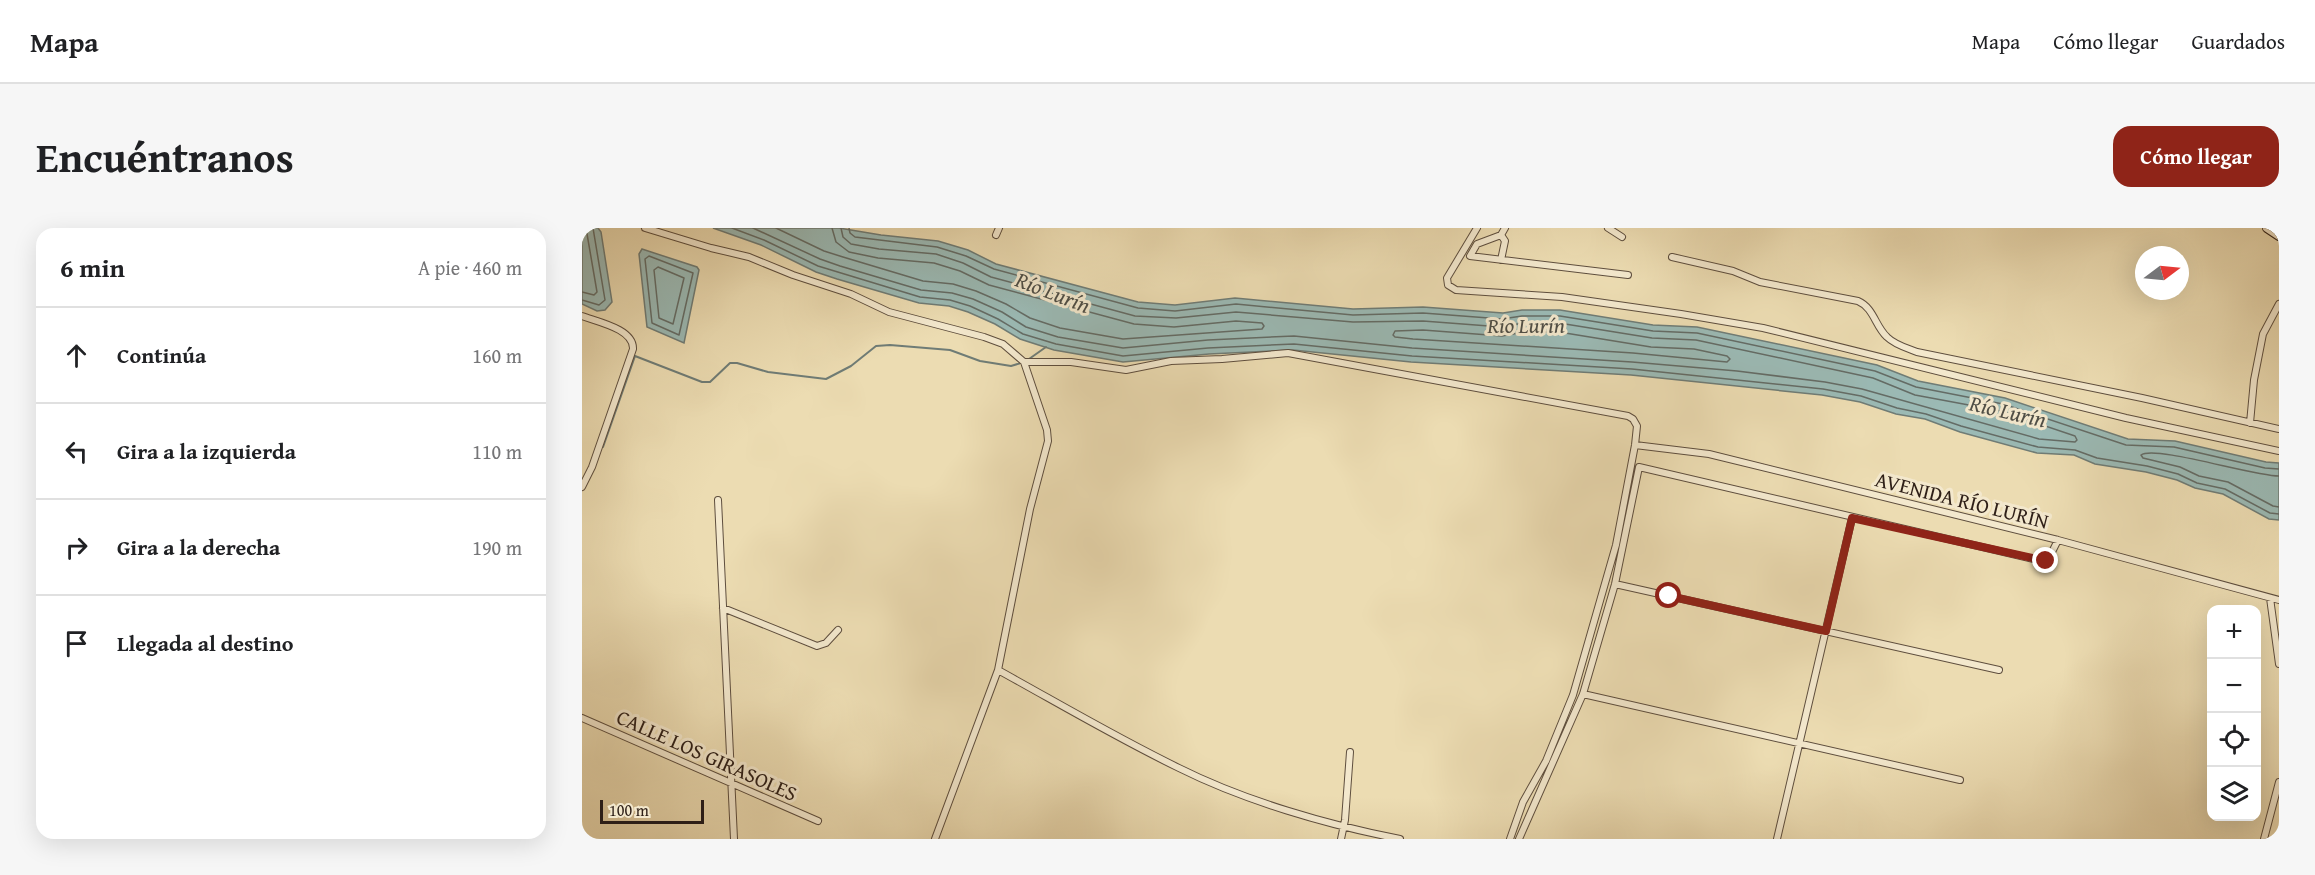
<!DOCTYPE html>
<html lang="es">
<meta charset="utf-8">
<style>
:root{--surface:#fff;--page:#f6f6f6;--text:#202124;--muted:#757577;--line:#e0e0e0;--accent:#8f2418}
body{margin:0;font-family:"Gentium Book Plus",serif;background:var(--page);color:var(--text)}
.controls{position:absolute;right:18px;bottom:18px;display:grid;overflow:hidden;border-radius:12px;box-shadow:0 6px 24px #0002}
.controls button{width:54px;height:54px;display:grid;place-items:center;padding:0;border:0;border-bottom:2px solid var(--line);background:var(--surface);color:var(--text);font:30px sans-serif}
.compass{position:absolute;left:1553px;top:18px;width:54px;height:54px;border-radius:50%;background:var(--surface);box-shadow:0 6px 24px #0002;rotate:74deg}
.scale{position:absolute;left:18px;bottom:15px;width:104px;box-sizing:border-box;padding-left:6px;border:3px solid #2e1f17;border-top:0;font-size:16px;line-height:21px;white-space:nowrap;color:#2e1f17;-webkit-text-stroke:4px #f3e8cd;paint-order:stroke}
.stop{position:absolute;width:18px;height:18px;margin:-14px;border:4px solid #8f2418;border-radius:50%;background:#fff}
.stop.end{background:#8f2418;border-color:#fff;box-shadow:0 2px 6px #0008}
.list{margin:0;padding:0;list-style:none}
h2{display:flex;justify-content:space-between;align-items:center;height:78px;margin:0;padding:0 24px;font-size:26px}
h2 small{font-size:20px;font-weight:400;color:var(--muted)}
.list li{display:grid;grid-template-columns:39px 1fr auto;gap:18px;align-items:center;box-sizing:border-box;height:96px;padding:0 24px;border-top:2px solid var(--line)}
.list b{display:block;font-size:22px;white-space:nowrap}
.list em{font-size:20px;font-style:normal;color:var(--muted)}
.icon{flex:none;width:33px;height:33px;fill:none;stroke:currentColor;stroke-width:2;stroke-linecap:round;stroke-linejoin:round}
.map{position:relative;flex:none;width:1697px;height:611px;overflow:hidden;border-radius:18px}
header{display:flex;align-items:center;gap:36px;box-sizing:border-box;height:84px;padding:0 30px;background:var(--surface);border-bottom:2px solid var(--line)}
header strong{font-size:28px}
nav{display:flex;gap:33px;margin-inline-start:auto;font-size:21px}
.intro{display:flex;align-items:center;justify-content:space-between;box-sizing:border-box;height:144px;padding:0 36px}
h1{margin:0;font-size:42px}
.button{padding:15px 27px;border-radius:18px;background:var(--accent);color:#fff;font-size:21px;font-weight:700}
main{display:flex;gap:36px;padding:0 36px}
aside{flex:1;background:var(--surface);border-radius:18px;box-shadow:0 6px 24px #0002}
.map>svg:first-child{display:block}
.water{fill:#9bbab5;stroke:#6f7c76;stroke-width:1.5}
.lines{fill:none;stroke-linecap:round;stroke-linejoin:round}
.shore{stroke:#646c66;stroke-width:1.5}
.stream{stroke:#6f7c76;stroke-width:2}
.street-casing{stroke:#5e4e3e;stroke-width:8}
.secondary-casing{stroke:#2e1f17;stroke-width:10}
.street{stroke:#f3e8cd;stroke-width:6}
.secondary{stroke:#f3e8cd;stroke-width:8}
.route{stroke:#8f2418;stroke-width:8}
.labels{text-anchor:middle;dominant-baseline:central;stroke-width:6;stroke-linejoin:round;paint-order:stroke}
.street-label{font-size:21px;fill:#2e1f17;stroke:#f3e8cd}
.water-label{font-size:22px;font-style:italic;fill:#4f4e46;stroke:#f3e8cd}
</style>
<header>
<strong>Mapa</strong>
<nav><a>Mapa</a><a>Cómo llegar</a><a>Guardados</a></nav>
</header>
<div class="intro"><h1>Encuéntranos</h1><a class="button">Cómo llegar</a></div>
<main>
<aside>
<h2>6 min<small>A pie · 460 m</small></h2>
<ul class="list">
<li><svg class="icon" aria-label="ahead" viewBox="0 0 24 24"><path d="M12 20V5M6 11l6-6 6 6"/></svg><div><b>Continúa</b></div><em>160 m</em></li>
<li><svg class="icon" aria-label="left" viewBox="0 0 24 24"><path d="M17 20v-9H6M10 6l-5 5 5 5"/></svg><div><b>Gira a la izquierda</b></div><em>110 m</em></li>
<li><svg class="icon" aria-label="right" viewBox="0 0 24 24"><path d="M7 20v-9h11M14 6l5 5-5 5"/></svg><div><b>Gira a la derecha</b></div><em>190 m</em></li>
<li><svg class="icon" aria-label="arrive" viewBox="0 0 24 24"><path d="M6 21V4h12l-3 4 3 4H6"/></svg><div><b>Llegada al destino</b></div></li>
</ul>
</aside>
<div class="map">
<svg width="1697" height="611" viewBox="0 0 1697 611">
<rect width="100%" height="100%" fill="#ecdcb2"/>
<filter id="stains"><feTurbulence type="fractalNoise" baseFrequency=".00333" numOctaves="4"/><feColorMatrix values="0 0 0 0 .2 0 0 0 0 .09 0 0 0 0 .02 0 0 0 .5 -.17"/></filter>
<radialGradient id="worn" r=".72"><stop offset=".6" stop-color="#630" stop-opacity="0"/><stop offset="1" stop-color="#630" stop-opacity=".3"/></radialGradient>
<!-- water -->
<path class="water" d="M0 0H16L19 4 30 74 23 82 15 83 0 76Z
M131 0H257L299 7 356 13 386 22 414 36 556 74 593 77 653 70 771 81 841 79 921 85 940 82H978L1071 97 1115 99 1295 137 1336 153 1423 170 1546 211 1593 213 1684 234 1697 235V292L1687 291 1641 266 1613 260 1595 252 1564 244 1513 236 1492 227 1455 225 1378 204 1343 191 1314 186 1278 174 1240 167 1049 147 829 134 711 122 627 126 541 134 472 122 438 111 413 96 386 84 367 78 337 75 255 51 234 44 179 17Z
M60 21 115 39 117 42 102 115 65 99 57 26Z"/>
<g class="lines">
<!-- shore -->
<path class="shore" d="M150 0 182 12 236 38 338 69 368 72 388 78 416 91 441 106 474 116 541 128 626 120 712 116 830 128 1050 141 1241 161 1279 168 1315 180 1344 186 1379 198 1456 219 1493 222 1515 230 1565 238 1596 246 1615 255 1643 261 1688 285 1697 286
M171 0 238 31 258 38 339 62 370 65 391 71 420 84 444 99 476 109 541 120 626 112 712 108 830 120 1050 134 1155 143 1243 154 1280 161 1457 211 1493 214 1495 212 1493 208 1419 183 1333 167 1291 150 1114 112 1070 110 977 95H941L920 99 841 93 771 94 654 84 594 90 553 88 409 49 381 35 354 26 297 21 269 16 261 9 259 0
M194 0 242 23 261 29 341 53 371 56 394 63 424 76 448 90 478 100 541 111 680 101 682 98 680 95 654 93 592 99 552 96 407 57 378 43 352 35 296 30 267 24 254 14 250 0
M267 0 268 5 273 9 355 19 384 28 412 41 556 80 593 83 654 76 771 87 841 85 920 91 940 88H978L1071 103 1115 105 1293 143 1334 159 1421 176 1544 217 1592 219 1683 240 1697 241
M67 28 111 45 97 107 70 95 63 31Z
M76 39 102 50 91 96 77 90 72 42Z
M0 64 12 67 15 64 4 0
M0 72 17 77 23 72 11 0
M841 102 920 108 942 104H977L1069 119 1112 121 1145 128 1148 131 1145 134 1051 125 831 111 813 109 811 107 813 103Z
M1697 248C1671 248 1573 217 1559 227L1561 230 1598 239 1617 248 1646 254 1691 278 1697 279"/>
<!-- stream -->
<path class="stream" d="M447 131 464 119
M21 219 53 128 120 154H128L148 135H155L186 144 244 151 269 138 294 118 308 117 368 122 398 133 429 138 439 135"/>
<!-- street casing -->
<g class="street-casing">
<path id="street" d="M63 0 129 20 167 29 211 47 269 66 307 84 402 109 421 116 442 134H489L544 142 589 133 640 131 706 125 1046 188 1051 191 1055 198 1053 217 1034 317 991 467 964 533 941 574 928 611
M895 0 865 50 866 57 874 62 980 69 1099 86 1181 100 1544 190 1697 223
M923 0 919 7 895 16 888 28 1046 47
M1026 0 1040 9
M414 7 417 0
M1090 29 1151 43 1178 54 1276 73C1292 80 1293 98 1305 109 1313 117 1325 120 1335 124L1560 170 1697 201
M919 32 923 13 919 7
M0 88C16 94 52 101 51 121L10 239 0 259
M1668 195 1672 152 1681 106 1697 76
M1053 217 1127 226 1476 312 1697 372
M136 272 152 611
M1033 356 1417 442
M1688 370 1697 436
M141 380 235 418 244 415 256 402
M416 442C476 475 535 510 597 540 663 573 746 597 818 611
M1001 466 1378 552
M0 490 236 593
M353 611 416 442 448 281 466 213 465 202 442 134
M759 611 763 592 768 524
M937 611 1001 466 1033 356 1057 239 1460 333 1466 332 1476 312
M1195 611 1270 290
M1682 611 1697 554"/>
</g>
<!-- secondary casing -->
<g class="secondary-casing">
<path id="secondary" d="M1685 0 1697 8"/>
</g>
<!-- street -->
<use href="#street" class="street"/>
<!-- secondary -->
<use href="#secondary" class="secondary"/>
</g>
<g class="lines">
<!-- route -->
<path class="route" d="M1087 368 1244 403 1270 290 1464 333"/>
</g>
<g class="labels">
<!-- street labels -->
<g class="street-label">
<text transform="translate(1380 272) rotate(14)">AVENIDA RÍO LURÍN</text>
<text transform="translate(125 527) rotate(24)">CALLE LOS GIRASOLES</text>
</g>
<!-- water labels -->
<g class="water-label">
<text transform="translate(471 64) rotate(21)">Río Lurín</text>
<text x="944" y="97">Río Lurín</text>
<text transform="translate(1426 183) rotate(13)">Río Lurín</text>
</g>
</g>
<rect width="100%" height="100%" filter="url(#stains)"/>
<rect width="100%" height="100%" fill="url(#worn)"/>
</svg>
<div class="controls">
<button>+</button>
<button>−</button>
<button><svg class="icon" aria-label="locate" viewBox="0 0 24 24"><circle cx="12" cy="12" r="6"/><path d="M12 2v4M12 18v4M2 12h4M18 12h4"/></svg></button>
<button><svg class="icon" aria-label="layers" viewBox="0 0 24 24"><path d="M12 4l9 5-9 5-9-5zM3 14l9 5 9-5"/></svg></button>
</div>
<svg class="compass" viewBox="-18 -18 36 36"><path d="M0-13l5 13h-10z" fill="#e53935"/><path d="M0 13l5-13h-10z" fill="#757577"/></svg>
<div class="scale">100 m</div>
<div class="stop" style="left:1087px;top:368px"></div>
<div class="stop end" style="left:1464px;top:333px"></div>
</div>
</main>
